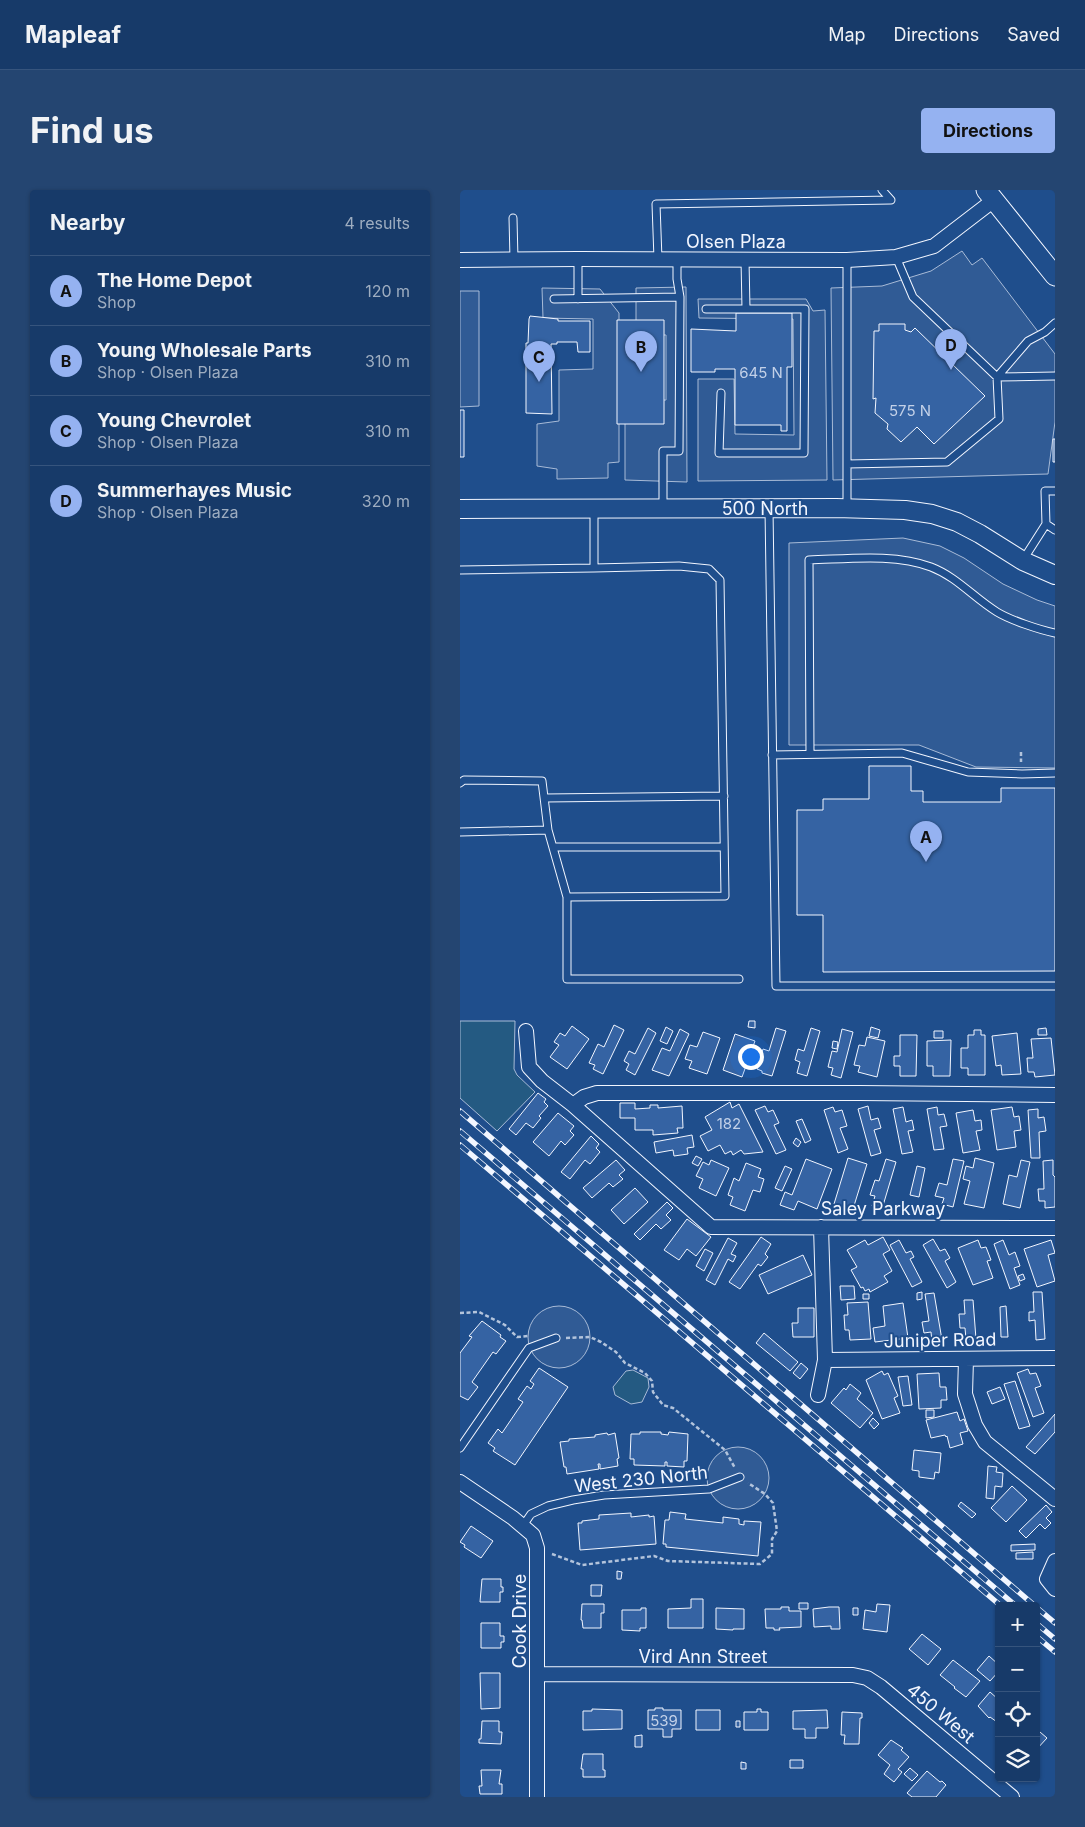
<!DOCTYPE html>
<meta charset="utf-8">
<style>
:root{--surface:#173a69;--page:#244571;--text:#f1f3f6;--muted:#9eadc0;--line:#36547d;--accent:#95b2f1}
body{margin:0;font-family:Inter,sans-serif;background:var(--page);color:var(--text)}
.controls{position:absolute;right:15px;bottom:15px;display:grid;overflow:hidden;border-radius:5px;box-shadow:0 1px 4px #0004}
.controls button{width:45px;height:45px;display:grid;place-items:center;padding:0;border:0;border-bottom:1px solid var(--line);background:var(--surface);color:var(--text);font:25px sans-serif}
.you{position:absolute;left:290px;top:866px;width:18px;height:18px;margin:-12px;border:4px solid #fff;border-radius:50%;background:#1a73e8;box-shadow:0 0 0 8px #1a73e833}
.badge{display:grid;place-items:center;width:32px;height:32px;border-radius:50%;background:var(--accent);color:#111;font-size:16px;font-weight:700}
.pin{position:absolute;translate:-50% -41px;filter:drop-shadow(0 1px 2px #0008)}
.pin::after{content:'';position:absolute;top:26px;width:18px;height:15px;background:inherit;clip-path:polygon(0 0,100% 0,50% 100%)}
.list{margin:0;padding:0;list-style:none}
h2{display:flex;justify-content:space-between;align-items:center;height:65px;margin:0;padding:0 20px;font-size:21px}
h2 small{font-size:16px;font-weight:400;color:var(--muted)}
.list li{display:grid;grid-template-columns:32px 1fr auto;gap:15px;align-items:center;box-sizing:border-box;height:70px;padding:0 20px;border-top:1px solid var(--line)}
.list b{display:block;font-size:19px;white-space:nowrap}
.list p{margin:0;font-size:16px;white-space:nowrap;color:var(--muted)}
.list em{font-size:16px;font-style:normal;color:var(--muted)}
.icon{flex:none;width:28px;height:28px;fill:none;stroke:currentColor;stroke-width:2;stroke-linecap:round;stroke-linejoin:round}
.map{position:relative;flex:none;width:595px;height:1607px;overflow:hidden;border-radius:5px}
header{display:flex;align-items:center;gap:30px;box-sizing:border-box;height:70px;padding:0 25px;background:var(--surface);border-bottom:1px solid var(--line)}
header strong{font-size:24px}
nav{display:flex;gap:28px;margin-inline-start:auto;font-size:18px}
.intro{display:flex;align-items:center;justify-content:space-between;box-sizing:border-box;height:120px;padding:0 30px}
h1{margin:0;font-size:35px}
.button{padding:12px 22px;border-radius:5px;background:var(--accent);color:#111;font-size:18px;font-weight:700}
main{display:flex;gap:30px;padding:0 30px}
aside{flex:1;background:var(--surface);border-radius:5px;box-shadow:0 1px 4px #0004}
.map>svg:first-child{display:block}
.green{fill:#245a82;stroke:#a8bbd7}
.parking{fill:#305b95;stroke:#a8bbd7}
.building{fill:#3563a3;stroke:#f2f6ff}
.lines{fill:none;stroke-linecap:round;stroke-linejoin:round}
.service-casing{stroke:#f2f6ff;stroke-width:9}
.minor-casing{stroke:#f2f6ff;stroke-width:16}
.tertiary-casing{stroke:#f2f6ff;stroke-width:20}
.secondary-casing{stroke:#f2f6ff;stroke-width:21}
.path{stroke:#b3c4dc;stroke-width:2.5;stroke-dasharray:4 2.5;stroke-linecap:butt}
.service{stroke:#1f4e8c;stroke-width:7}
.minor{stroke:#1f4e8c;stroke-width:14}
.tertiary{stroke:#1f4e8c;stroke-width:18}
.secondary{stroke:#1f4e8c;stroke-width:19}
.rail-casing{stroke:#f2f6ff;stroke-width:5.5}
.rail{stroke:#1f4e8c;stroke-width:4;stroke-dasharray:11;stroke-linecap:butt}
.labels{text-anchor:middle;dominant-baseline:central;stroke-width:4;stroke-linejoin:round;paint-order:stroke}
.number-label{font-size:15px;fill:#c3d1e8}
.street-label{font-size:18px;fill:#f2f6ff;stroke:#1f4e8c}
</style>
<header>
<strong>Mapleaf</strong>
<nav><a>Map</a><a>Directions</a><a>Saved</a></nav>
</header>
<div class="intro"><h1>Find us</h1><a class="button">Directions</a></div>
<main>
<aside>
<h2>Nearby<small>4 results</small></h2>
<ul class="list">
<li><span class="badge">A</span><div><b>The Home Depot</b><p>Shop</p></div><em>120 m</em></li>
<li><span class="badge">B</span><div><b>Young Wholesale Parts</b><p>Shop · Olsen Plaza</p></div><em>310 m</em></li>
<li><span class="badge">C</span><div><b>Young Chevrolet</b><p>Shop · Olsen Plaza</p></div><em>310 m</em></li>
<li><span class="badge">D</span><div><b>Summerhayes Music</b><p>Shop · Olsen Plaza</p></div><em>320 m</em></li>
</ul>
</aside>
<div class="map">
<svg width="595" height="1607" viewBox="0 0 595 1607">
<rect width="100%" height="100%" fill="#1f4e8c"/>
<!-- green -->
<path class="green" d="M0 831H55L54 879 57 885 75 902 37 941 0 908Z
M173 1180 188 1188 189 1197 182 1212 171 1214 155 1205 153 1197 166 1181Z"/>
<!-- parking -->
<path class="parking" d="M502 61 512 75 522 68 595 164V232L588 284 373 290 371 98 422 96 471 81Z
M226 97 227 292 165 290V211L206 210V145H176V98Z
M82 98 140 99 159 123V272L148 273V288L97 289V279L77 276V234L99 231V180L133 179V129L83 128Z
M0 101H19V216L0 217Z
M238 109H346L353 121 365 120 367 290 238 291V189H274L275 244 334 245 333 129 239 128Z
M443 348 480 356 504 368 543 394 577 410 595 416V578L516 577 459 555H329V353Z
M68 1147a31 31 0 1 1 62 0a31 31 0 1 1-62 0Z
M247 1288a31 31 0 1 1 62 0a31 31 0 1 1-62 0Z"/>
<!-- building -->
<path class="building" d="M276 123H332V177H327V241H321V235H275V179H255V182H231V139L276 141Z
M70 126 98 129V131H130V162H118L117 152H97V154H91L92 224 66 223V153H68L69 129Z
M157 130H204V234H157Z
M419 134H445V140L451 142 455 138 525 206 474 254 457 237 441 252 427 239 428 234 415 223 416 208 413 209 414 141H419Z
M0 220H4V267H0Z
M593 249H595V272H593Z
M409 576H451V601H463V612H541V598H595V781L363 782V725H337V620H363V609H409Z
M289 831H295V838L288 837Z
M154 835 164 840 143 884 133 879 135 875 129 873 138 854 144 857Z
M112 836 129 849 107 879 90 867 99 855 94 852 100 843 105 846Z
M206 837 213 841 207 854 200 851Z
M411 837 420 840 418 848 409 846Z
M188 838 196 843 175 885 166 880 169 874 164 871 169 861 175 864Z
M316 838 326 841 312 886 302 883V881L297 879 303 859 309 861Z
M351 838 360 841 347 886 337 883 340 872 335 870 338 859 344 861Z
M586 838 587 845H578V839Z
M220 839 229 844 209 886 192 880 202 858 210 861Z
M382 839 393 842 381 888 371 885 373 878 368 877 372 861 377 862Z
M514 840H521V845H525V885H508V878H501V858H508V845H514Z
M474 841H483V848H474Z
M243 842 260 848 247 884 229 878 232 871 225 869 230 855 237 857Z
M557 843 561 884 542 885 541 875 536 876 532 846Z
M275 844 295 851 282 887 263 880Z
M440 845H457L456 886H440V876H434V866H440Z
M407 847 425 851 417 887 398 882 400 876 394 875 399 855 405 856Z
M591 848 595 885 575 887 574 882H568L567 868H573L571 849Z
M491 850 490 886H473V876H467V851Z
M373 851 378 852 377 859 372 858Z
M78 903 86 909 84 912 88 916 79 926 81 928 73 938 66 933 56 945 49 939Z
M270 912 272 918 279 914 303 962 284 964 281 960 273 965 271 961 265 964 260 955 248 961 240 946 252 940 245 927Z
M160 913H175V919L190 918V915H198V918L222 916 223 938H217L218 943 193 945V940H175V928H160Z
M305 916 308 922 313 920 319 933 314 935 326 960 316 964 295 920Z
M408 916 411 930 418 928 421 938 414 940 421 963 411 966 398 919Z
M373 917 375 922 382 920 387 936 380 938 388 959 378 963 364 920Z
M443 917 446 932 452 930 454 940 448 941 453 962 442 964 433 919Z
M477 917 478 925 484 924 487 936 480 937 484 959 474 960 467 919Z
M552 917 554 927 559 926 561 940 554 941 556 957 537 960 531 920Z
M578 919V928L584 927 586 941 579 942 580 968H571L568 920Z
M513 920 515 931 521 930 522 940 516 941 520 960 503 963 496 923Z
M98 923 114 936 110 941 114 945 105 955 101 951 89 966 73 952Z
M342 929 351 950 345 953 336 931Z
M232 945 234 957 227 958 228 964 214 966 213 960 196 963 194 952Z
M131 946 139 954 136 958 140 962 130 974 125 970 110 989 101 982Z
M336 948 341 952 338 957 333 953Z
M236 966 242 969 238 976 232 973Z
M388 968 407 974 393 1019 374 1014Z
M515 968 534 973 524 1018 504 1014 510 991 503 989 506 976 513 978Z
M346 969 372 979 357 1019 338 1011 334 1020 320 1015 325 1002 332 1005Z
M426 969 436 972 422 1019 412 1016 415 1006 410 1005 415 990 419 991Z
M493 969 504 971 493 1017 482 1014 484 1008 475 1006 479 993 487 995Z
M156 970 165 980 159 985 163 989 153 997 149 993 132 1008 123 998Z
M251 970 269 978 256 1006 239 998 243 989 236 986 243 972 249 975Z
M561 970 570 972 560 1018 543 1014 549 985 557 987Z
M593 970V985L595 987V1017L585 1018V1011H579L578 999H584L583 971Z
M286 973 301 979 298 987 304 989 300 1002 293 1000 285 1021 270 1015 273 1007 268 1005 274 988 279 991Z
M325 976 332 979 322 1001 315 998Z
M457 976 465 978 459 1007 450 1005Z
M175 998 188 1012 164 1034 151 1020Z
M207 1012 213 1018 206 1025 211 1030 201 1039 196 1034 180 1050 174 1044Z
M227 1029 251 1047 236 1066 227 1059 219 1070 204 1060Z
M301 1047 311 1054 305 1064 308 1067 301 1076 298 1074 280 1099 269 1092Z
M423 1047 430 1060 423 1064 432 1081 424 1086 428 1092 410 1102 409 1099 405 1101 403 1097 401 1098 391 1080 397 1077 387 1060 405 1050 408 1055Z
M268 1048 277 1053 271 1064 276 1066 273 1072 268 1069 255 1095 246 1090Z
M473 1049 480 1061 485 1059 490 1068 485 1071 496 1092 487 1098 463 1055Z
M439 1050 446 1063 451 1061 454 1067 450 1069 462 1092 452 1097 430 1055Z
M518 1050 521 1058 526 1057 531 1070 527 1071 533 1088 513 1095 498 1058Z
M543 1050 549 1065 555 1062 560 1076 554 1078 560 1095 550 1099 534 1054Z
M591 1050 595 1063 588 1065 595 1091 577 1097 564 1059Z
M245 1059 253 1063 244 1081 236 1076Z
M343 1065 352 1085 308 1104 299 1085Z
M563 1084 565 1089 560 1091 558 1086Z
M380 1096H394L395 1109 381 1110Z
M462 1102V1109L457 1110V1103Z
M573 1102H582L585 1149 576 1150 575 1130 569 1131V1122H574Z
M474 1103 482 1150 472 1152 471 1142 464 1143 462 1132 469 1131 465 1104Z
M403 1104H409V1109H403Z
M504 1110H513L516 1149H506L505 1138H500L499 1124H505Z
M408 1112 411 1149 390 1150 389 1140H385L384 1125H388L387 1113Z
M443 1113 448 1148 415 1152 413 1138 425 1136 423 1116Z
M546 1116 548 1147H541L540 1117Z
M338 1118H354V1147H333L332 1133H338Z
M22 1131 41 1145 40 1147 46 1151 36 1164 33 1162 12 1192 18 1197 8 1210 0 1206V1163L12 1147 9 1146Z
M304 1143 338 1172 330 1181 296 1153Z
M341 1173 348 1179 340 1189 333 1183Z
M79 1178 108 1197 55 1275 33 1261 35 1258 28 1253 38 1239 42 1243 63 1212 58 1209 67 1196 71 1199 74 1194 70 1191Z
M568 1179 570 1184 576 1183 581 1196 575 1198 584 1223 573 1227 557 1183Z
M422 1181 424 1185 428 1183 438 1206 434 1208 440 1223 422 1229 406 1190Z
M479 1183 480 1197H486L487 1210H481V1218L459 1219 457 1184Z
M448 1186 452 1215 443 1216 438 1187Z
M555 1191 570 1236 559 1239 544 1194Z
M390 1194 401 1203 397 1209 413 1223 400 1238 371 1213 384 1198 386 1200Z
M540 1197 545 1209 532 1214 527 1202Z
M466 1220H474V1227L466 1228Z
M497 1222 500 1231 504 1229 508 1241 500 1243 503 1254 490 1258 487 1246 486 1247 485 1245 471 1248 466 1230Z
M595 1224V1242L575 1264 566 1257Z
M413 1228 419 1234 414 1239 409 1233Z
M180 1242H201V1244L208 1245 209 1242 228 1244 227 1271H224V1277L207 1276V1272H205V1276L174 1275V1269H170L171 1244H180Z
M147 1243 148 1245 155 1243 159 1268 157 1269 158 1276 140 1279V1274H138L139 1279 107 1284 106 1277H104L100 1252 109 1251V1249L135 1247V1245Z
M454 1260 481 1263 479 1283 475 1282 474 1289 459 1287V1281L452 1280Z
M528 1276 537 1277 536 1282 543 1283 542 1297 535 1296 534 1309 526 1308Z
M552 1296 567 1310 546 1332 531 1318Z
M501 1312 516 1324 512 1328 498 1316Z
M586 1315 592 1322 586 1328 591 1333 585 1339 580 1334 566 1348 559 1341Z
M210 1322 226 1324 225 1329 263 1333V1327L279 1329V1334L284 1335V1331L301 1332 298 1366 206 1357V1354H203L205 1330H209Z
M171 1323V1327L189 1325V1327L194 1326 196 1354 120 1360 118 1333H122V1331L139 1329V1325Z
M11 1336 33 1351 21 1368 4 1357 5 1355 0 1352Z
M575 1354V1360L551 1361V1355Z
M573 1362V1369H556V1363Z
M157 1381 162 1382 161 1389H157Z
M22 1389H41V1397H43V1402H40V1412H20Z
M131 1395H142L141 1406H131Z
M231 1409H243V1438H208V1419L231 1418Z
M339 1413H348V1419H339Z
M122 1414H144V1423H141V1438H123L122 1430H121Z
M417 1414 430 1415 427 1442 403 1439 405 1420 416 1422Z
M321 1417H329V1421H341V1437L319 1438 320 1440H314V1438H306L305 1419H321Z
M369 1417H379L380 1439H371V1436L354 1437 353 1419Z
M181 1418H186V1438H180V1441L162 1440V1420H181Z
M256 1418 284 1419V1439H273V1440L256 1439Z
M393 1418H398V1425H393Z
M21 1433H40V1446H44V1452H41V1458H21Z
M462 1444 481 1459 468 1475 449 1459Z
M529 1466 539 1475V1481L530 1491 517 1480Z
M493 1470 520 1491 506 1507 494 1498 495 1497 480 1485Z
M20 1483H40V1518L21 1519Z
M530 1502 539 1510V1529L537 1532 530 1527 529 1528 518 1516Z
M195 1518H203V1520H221V1539H212V1547H203V1539H188V1520H195Z
M132 1519 162 1520V1539L123 1540V1521H132Z
M297 1519H301V1522H308V1540H284V1522H297Z
M236 1520H260V1540H236Z
M367 1520 368 1538H356V1548H345V1539H333V1521Z
M382 1522 402 1523V1528H400L399 1554H384L385 1545H381Z
M22 1531H39V1542H42L41 1554 19 1553V1549H21Z
M276 1531H280V1537H276Z
M576 1541 578 1543 580 1542 587 1548 576 1560Z
M182 1545V1557H175V1546Z
M431 1550 443 1558 441 1560 449 1567 438 1579 442 1582 434 1592 424 1584 430 1575 418 1565Z
M123 1564H143V1580H145V1587H123V1579H121Z
M330 1570H343V1578H330Z
M281 1572 286 1573V1579H281Z
M450 1578 458 1585 452 1591 444 1584Z
M21 1580H41L39 1594H42V1604H20L19 1596H22Z
M467 1581 480 1592 482 1591 486 1595 476 1607H452L447 1603Z"/>
<g class="lines">
<!-- service casing -->
<g class="service-casing">
<path id="service" d="M53 28 54 69
M436 67 453 107 537 187 595 186
M118 69V109
M198 69 196 14 431 10 422 0
M285 70 286 119
M94 109 220 107
M246 119H345L344 263H259L261 203
M387 274 487 272 539 229 537 187 568 151 585 142 595 133
M387 317V70
M203 318V261H219L220 107 217 89V69
M309 319 316 796H595
M586 334 595 340
M563 370 586 334 585 301H595
M0 380 134 378V319
M350 564 349 370C387 369 435 363 471 377 497 387 514 408 537 422 550 430 580 440 595 443
M312 565 442 563 508 582 562 584 595 583
M0 593 4 590 82 591 88 640 107 707 265 706 260 390 249 379 219 376 134 378
M85 608 264 606
M0 642 88 640
M93 657H264
M107 707V789H279
M0 1258 69 1158 96 1148
M62 1337 71 1324 88 1316 113 1310 144 1305 249 1299 280 1287"/>
</g>
<!-- minor casing -->
<g class="minor-casing">
<path id="minor" d="M0 70 118 69 387 70 436 67 474 56 534 10
M66 841 69 877 82 891 113 915 251 1037 595 1038
M113 915 124 907 137 903H400L595 905
M506 1169 505 1204 515 1235 525 1252 595 1309
M365 1170 595 1168
M358 1205 365 1170 361 1037
M0 1292 53 1328 73 1345 77 1358V1607
M595 1371 587 1389 595 1399
M78 1484 393 1485 407 1488 421 1497 552 1607"/>
</g>
<!-- tertiary casing -->
<g class="tertiary-casing">
<path id="tertiary" d="M0 319 376 318 445 320 472 324 497 332 520 344 563 371 595 385"/>
</g>
<!-- secondary casing -->
<g class="secondary-casing">
<path id="secondary" d="M526 0 595 86"/>
</g>
<!-- path -->
<path class="path" d="M561 562V572
M0 1123 19 1122 45 1135 57 1147 68 1146
M106 1148 130 1147 141 1152 156 1162 165 1173 185 1183 192 1191 193 1202 203 1215 213 1218 265 1260 275 1278
M92 1364 122 1375 194 1366 208 1371 300 1374 312 1364V1349L317 1341 313 1313 305 1304 288 1293"/>
<!-- service -->
<use href="#service" class="service"/>
<!-- minor -->
<use href="#minor" class="minor"/>
<!-- tertiary -->
<use href="#tertiary" class="tertiary"/>
<!-- secondary -->
<use href="#secondary" class="secondary"/>
<!-- rail casing -->
<g class="rail-casing">
<path id="rail" d="M0 921 575 1416
M0 941 556 1416
M0 955 541 1416
M576 1417 595 1433
M576 1433 595 1449
M576 1446 595 1462"/>
</g>
<!-- rail -->
<use href="#rail" class="rail"/>
</g>
<g class="labels">
<!-- number labels -->
<g class="number-label">
<text x="301" y="182">645 N</text>
<text x="450" y="220">575 N</text>
<text x="269" y="933">182</text>
<text x="204" y="1530">539</text>
</g>
<!-- street labels -->
<g class="street-label">
<text x="276" y="51">Olsen Plaza</text>
<text x="305" y="318">500 North</text>
<text x="423" y="1018">Saley Parkway</text>
<text transform="translate(480 1150) rotate(-1)">Juniper Road</text>
<text transform="translate(181 1289) rotate(-6)">West 230 North</text>
<text transform="translate(59 1431) rotate(-90)">Cook Drive</text>
<text x="243" y="1466">Vird Ann Street</text>
<text transform="translate(481 1523) rotate(40)">450 West</text>
</g>
</g>
</svg>
<div class="controls">
<button>+</button>
<button>−</button>
<button><svg class="icon" aria-label="locate" viewBox="0 0 24 24"><circle cx="12" cy="12" r="6"/><path d="M12 2v4M12 18v4M2 12h4M18 12h4"/></svg></button>
<button><svg class="icon" aria-label="layers" viewBox="0 0 24 24"><path d="M12 4l9 5-9 5-9-5zM3 14l9 5 9-5"/></svg></button>
</div>
<div class="you"></div>
<div class="pin badge" style="left:466px;top:672px">A</div>
<div class="pin badge" style="left:181px;top:182px">B</div>
<div class="pin badge" style="left:79px;top:192px">C</div>
<div class="pin badge" style="left:491px;top:180px">D</div>
</div>
</main>
